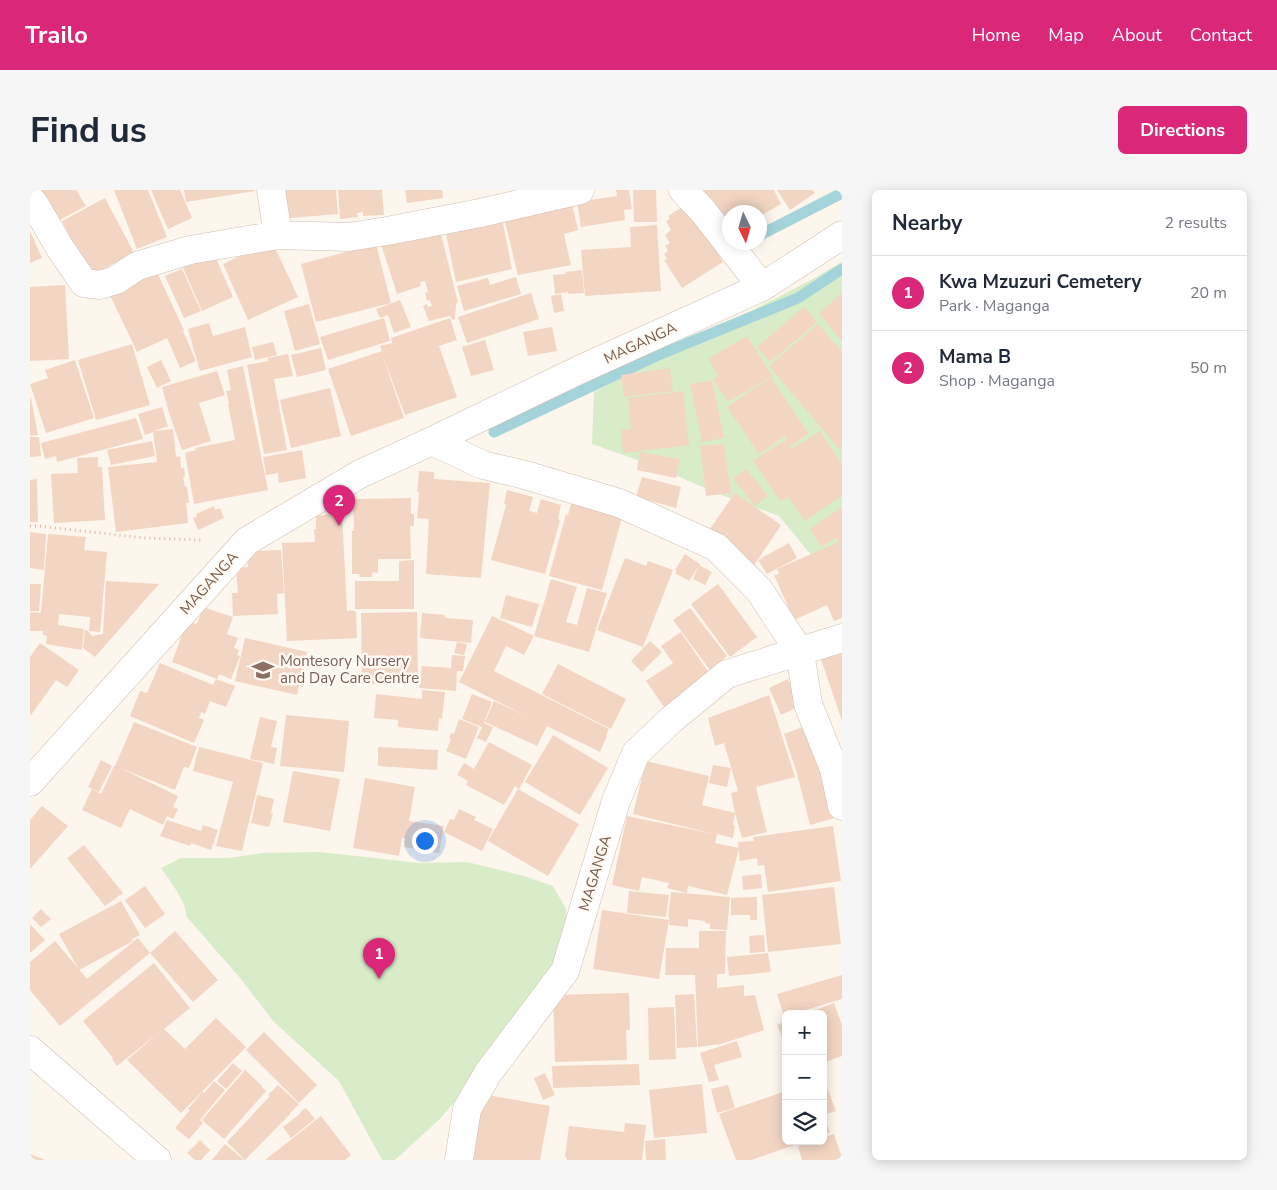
<!DOCTYPE html>
<meta charset="utf-8">
<style>
:root{--surface:#fff;--page:#f6f6f7;--text:#1f2937;--muted:#747a83;--line:#e0e1e3;--accent:#db2777}
body{margin:0;font-family:"Nunito Sans",sans-serif;background:var(--page);color:var(--text)}
.controls{position:absolute;right:15px;bottom:15px;display:grid;overflow:hidden;border-radius:8px;box-shadow:0 2px 12px #0003}
.controls button{width:45px;height:45px;display:grid;place-items:center;padding:0;border:0;border-bottom:1px solid var(--line);background:var(--surface);color:var(--text);font:25px sans-serif}
.compass{position:absolute;left:692px;top:15px;width:45px;height:45px;border-radius:50%;background:var(--surface);box-shadow:0 2px 12px #0003;rotate:175deg}
.you{position:absolute;left:394px;top:650px;width:18px;height:18px;margin:-12px;border:4px solid #fff;border-radius:50%;background:#1a73e8;box-shadow:0 0 0 8px #1a73e833}
.badge{display:grid;place-items:center;width:32px;height:32px;border-radius:50%;background:var(--accent);color:#fff;font-size:16px;font-weight:700}
.pin{position:absolute;translate:-50% -41px;filter:drop-shadow(0 1px 2px #0008)}
.pin::after{content:'';position:absolute;top:26px;width:18px;height:15px;background:inherit;clip-path:polygon(0 0,100% 0,50% 100%)}
.list{margin:0;padding:0;list-style:none}
h2{display:flex;justify-content:space-between;align-items:center;height:65px;margin:0;padding:0 20px;font-size:21px}
h2 small{font-size:16px;font-weight:400;color:var(--muted)}
.list li{display:grid;grid-template-columns:32px 1fr auto;gap:15px;align-items:center;box-sizing:border-box;height:75px;padding:0 20px;border-top:1px solid var(--line)}
.list b{display:block;font-size:19px;white-space:nowrap}
.list p{margin:0;font-size:16px;white-space:nowrap;color:var(--muted)}
.list em{font-size:16px;font-style:normal;color:var(--muted)}
.icon{flex:none;width:28px;height:28px;fill:none;stroke:currentColor;stroke-width:2;stroke-linecap:round;stroke-linejoin:round}
.map{position:relative;flex:none;width:812px;height:970px;overflow:hidden;border-radius:8px}
header{display:flex;align-items:center;gap:30px;box-sizing:border-box;height:70px;padding:0 25px;background:var(--accent);color:#fff}
header strong{font-size:24px}
nav{display:flex;gap:28px;margin-inline-start:auto;font-size:18px}
.intro{display:flex;align-items:center;justify-content:space-between;box-sizing:border-box;height:120px;padding:0 30px}
h1{margin:0;font-size:35px}
.button{padding:12px 22px;border-radius:8px;background:var(--accent);color:#fff;font-size:18px;font-weight:700}
main{display:flex;gap:30px;padding:0 30px}
aside{flex:1;background:var(--surface);border-radius:8px;box-shadow:0 2px 12px #0003}
.map>svg:first-child{display:block}
.green{fill:#d8ecc9}
.lines{fill:none;stroke-linecap:round;stroke-linejoin:round}
.stream{stroke:#a5d3da;stroke-width:11}
.building{fill:#f3d5c3}
.minor-casing{stroke:#d1beb0;stroke-width:29}
.path{stroke:#d9b8a5;stroke-width:3;stroke-dasharray:1 4;stroke-linecap:butt}
.minor{stroke:#fff;stroke-width:28}
.labels{text-anchor:middle;dominant-baseline:central;stroke-width:5;stroke-linejoin:round;paint-order:stroke}
.street-label{font-size:15px;fill:#7a5c4d;stroke:#fffaf3}
.education-label{font-size:15px;fill:#785e54;stroke:#fffaf3;text-anchor:start}
</style>
<header>
<strong>Trailo</strong>
<nav><a>Home</a><a>Map</a><a>About</a><a>Contact</a></nav>
</header>
<div class="intro"><h1>Find us</h1><a class="button">Directions</a></div>
<main>
<div class="map">
<svg width="812" height="970" viewBox="0 0 812 970">
<rect width="100%" height="100%" fill="#fdf6ec"/>
<!-- green -->
<path class="green" d="M812 72V399L804 393 749 326 686 303 627 277 562 254 564 202 779 91Z
M289 662 389 673 437 672 494 686 523 696 536 719V752L528 787 411 928 365 970H352L309 891 244 832 210 788 156 726C157 712 139 690 131 678L151 668H198L233 663Z"/>
<g class="lines">
<!-- stream -->
<path class="stream" d="M730 45 812 3
M464 242 626 166 768 108 812 79"/>
</g>
<!-- building -->
<path class="building" d="M10 0H46L56 16 28 31Z
M84 0H118L137 47 107 59Z
M121 0H150L162 28 138 39Z
M154 0H225V1L156 12Z
M248 0H306L308 24 251 29Z
M308 0H352L354 25 333 26V22L327 23 328 27 310 29Z
M375 0H412L413 8 377 13Z
M586 0H599L602 19 594 20 595 30 551 37 547 12 587 6Z
M603 0H626L627 32H604Z
M673 0H744L751 14 730 26V22H728L726 19 719 22H700V33L694 36Z
M747 0H782L785 3 760 20Z
M540 4 548 40 534 44 541 75 488 85 472 20Z
M75 8 104 63 60 86 32 31Z
M657 14 693 72 652 98 634 70 637 69 634 64 638 61 635 56 640 53 635 45 641 40 636 31 640 29 638 26Z
M471 23 482 79 426 92 414 34Z
M627 35 631 101 555 106 551 60 601 57 600 37Z
M409 36 428 112 426 114 425 129 423 130 420 126 399 131 393 116 397 114 398 117 402 116 400 110 397 111 395 103 398 102 395 91 390 92 391 96 367 104 350 51Z
M0 41 12 68 0 73Z
M242 51 268 107 218 130 193 74Z
M346 54 361 113 286 132 271 74Z
M184 64 203 107 172 121 153 78Z
M125 78 154 140 147 144 153 141 166 171 150 178 137 148 107 162 77 99Z
M152 79 171 121 154 128 135 86Z
M552 80 554 103 538 104V102L525 104 523 85 536 84 535 82Z
M486 87 491 104 434 121 427 96 458 88 460 95Z
M35 95 39 169 0 171V97Z
M501 103 509 129 437 153 428 127Z
M812 103V152L789 123Z
M531 104 534 121 524 123 521 106Z
M370 110 381 137 364 143 358 125 350 128 346 119Z
M279 114 290 154 265 161 254 121Z
M774 117 787 132 740 172 727 157Z
M354 128 360 151 298 170 290 147Z
M420 128 427 150 409 156 427 207 375 225 352 164 374 228 321 246 298 179 352 161 350 156 362 153 361 148Z
M179 133 183 146 215 137 222 167 170 181 158 139Z
M788 134 812 162V259L810 260 739 176Z
M522 137 527 161 498 166 493 142Z
M717 146 742 186 698 212 683 189 688 186 678 169Z
M455 150 464 180 441 186 432 157Z
M243 152 247 165 225 170 222 157Z
M102 154 120 215 66 230 48 170Z
M291 158 296 180 267 187 261 165Z
M258 164 263 186 244 189 257 260 234 264 217 175 238 171V168Z
M45 170 64 228 16 243 0 194 18 188 15 180Z
M131 170 141 191 127 198 117 177Z
M213 176 238 300 164 314 155 263 166 260 165 258 205 250 198 214 199 213 196 201 201 200 197 180Z
M640 178 643 201 594 207 591 185Z
M187 181 195 205 169 213 181 251 152 260 139 223 132 197Z
M741 187 779 244 760 256 762 259 790 241 812 274V306L775 331 758 307 751 312 723 271 757 249 755 246 729 264 697 217Z
M682 190 694 248 672 252 660 194Z
M300 198 311 246 261 258 250 210Z
M653 201 659 255 593 263 591 240 601 239 598 208Z
M0 208H1L8 245 0 246Z
M132 217 138 236 124 241 143 239 146 267 150 266 151 278H154L155 286 153 287 155 297 157 296 159 313H156L158 333 86 342 78 277 127 272 123 242 115 245 108 224Z
M106 228 113 249 27 272 26 266 15 269 11 253Z
M0 247H9L11 266 0 267Z
M122 251 125 266 81 275 77 260Z
M694 254 701 303 676 306 670 256Z
M272 260 276 288 249 293 248 283 236 285 233 267Z
M610 262 650 269 646 288 607 280Z
M68 267V277H72L75 330 24 333 21 284 48 283 47 268Z
M716 279 738 306 725 316 703 289Z
M389 281 404 282V289L460 293 451 388 396 384 399 329 387 328 389 303 387 302Z
M612 287 651 297 646 318 606 307Z
M7 289 8 332H0V290Z
M477 300 503 307 499 321 507 323 511 309 531 315 528 329 530 330 515 384 461 370 476 315 474 314Z
M705 303 751 335 723 377 675 346Z
M381 308V324H384V336H380L381 369H348V383L342 382V387H330L329 384H322V341H324L323 309Z
M542 310 593 324 572 400 519 386 536 324 538 325Z
M184 316 185 320 190 318 194 328 168 340 163 328 167 327 166 324Z
M812 317V428L804 431 797 415 764 430 744 385 749 384 747 379 808 352 810 357H812L806 348 791 357 780 339Z
M312 323 317 421 323 420V421L326 422 327 448 257 451 252 353 285 352 284 339H286V326Z
M0 342 16 344 14 380 0 378Z
M18 344 56 347 54 360 77 362 70 442 59 441 60 427 29 424 28 435 54 439 52 460 16 454 17 446 13 445V441H0V422L11 423Z
M759 353 767 368 737 384 728 370Z
M251 360 254 403 247 404 248 424 203 426 202 403H208L206 378 218 377 217 368H222L221 361Z
M655 364 670 374 659 391 645 383 647 381 645 380Z
M595 368 616 376 618 371 643 380 613 457 567 440Z
M384 370V419H325V391H369V371Z
M669 375 682 382 675 395 663 389Z
M521 389 547 397 536 432 547 435 557 398 577 403 559 462 504 446Z
M76 391 129 394 65 467 53 458 55 440 58 441 62 446 73 444Z
M0 394H11L9 421H0Z
M688 394 727 447 700 467 661 414Z
M476 405 509 414 502 437 470 428Z
M173 417 203 427 197 444 208 448 204 458 209 460 207 465 210 466 201 489 189 484 187 489 142 472 157 431 167 434Z
M660 418 697 466 680 480 643 430Z
M387 422 388 493 332 494 331 423Z
M392 423 415 425V428L443 430 441 453 390 448Z
M462 426 504 446 494 465 476 456 464 481 579 539 576 545 577 546 570 562 517 536 507 556 455 532 464 511 500 528 429 492Z
M651 442 683 489 636 520 616 491 643 473 631 456Z
M215 448 277 462 267 505 205 491Z
M620 451 632 462 612 482 601 471Z
M427 452 437 454 434 465 424 463Z
M10 453 49 480 37 497 26 490 1 525 0 524V467Z
M812 462V531L791 469Z
M422 465 435 466 433 481H427L426 501 389 498 392 476 421 478Z
M130 473 183 495 186 489 205 496 196 517 180 511 175 524 171 522 169 528 174 530 164 553 100 526 110 501 117 503Z
M528 474 596 509 581 539 512 504Z
M758 489 770 516 751 525 739 498Z
M392 500 415 502 412 529 409 528 408 541 368 537V530L344 528 346 504 392 509Z
M442 504 462 512 454 533 463 537 456 552 447 548 452 537 432 529Z
M739 505 765 587 726 597 737 642 712 648 705 623 703 635 705 636 703 648 687 644 685 653 709 658 697 705 658 696 657 703 637 698 639 693 612 687 609 701 582 695 597 626 684 644 603 624 616 571 679 586 672 615 705 623 701 603 708 601 694 553 685 556 678 528Z
M256 525 319 531 314 582 250 576Z
M230 527 247 531 241 557 247 558 244 574 220 569Z
M429 529 449 537 436 569 416 561 421 549 419 548 421 543 424 544Z
M104 532 167 557 159 578 154 577 145 600 90 578 148 606 143 617 148 619 143 629 137 626 133 635 100 619 91 638 52 620 62 599 71 604 84 576H85Z
M778 535 808 627 780 635 766 580 754 544Z
M523 545 578 578 550 625 495 592Z
M459 552 502 575 489 599 485 596 474 615 436 595 438 591 427 585 434 573 444 579Z
M169 557 233 573 212 661 186 656 203 592 163 581Z
M348 557 408 560 407 580 348 576Z
M71 570 82 576 69 602 58 597Z
M683 575 701 578 697 597 679 593Z
M263 581 310 589 300 641 253 632Z
M335 588 385 597 379 631 414 636 409 663 374 657 375 648H372L369 666 323 658Z
M488 599 549 634 518 686 458 651Z
M227 605 244 609 241 623 243 624 239 637 221 633Z
M12 616 38 636 0 679V630Z
M429 619 446 627 444 630 463 639 452 661 414 642 420 629 424 630Z
M137 630 171 641 173 635 188 640 181 660 161 653 160 656 130 646Z
M803 636 811 691 738 702 734 675 728 676 727 668 710 671 708 652 724 651 723 647Z
M54 655 93 703 75 716 37 668Z
M731 684 732 698 713 700 712 686Z
M115 696 135 724 115 738 95 710Z
M804 697 811 754 738 762 732 705Z
M599 701 639 705 636 727 597 723Z
M641 702 700 707 697 740 680 739V734L675 733V731L658 729V737L639 735V727H638Z
M727 707V730H720V725H701V708Z
M91 711 110 745 102 749 103 751 49 780 29 744Z
M11 719 21 729 11 737 2 728Z
M572 720 639 730 629 789 563 779Z
M0 734 15 750 0 763Z
M145 741 188 790 163 812 120 763Z
M669 741H696L695 784H687V798L714 795V806L725 805 734 840 691 854 668 857 665 785H635L636 758H669Z
M734 745 735 762 720 763 719 746Z
M108 748 120 763 30 836 0 800V772L25 751 57 789Z
M738 763 741 782 699 786 697 767Z
M124 773 160 818 134 839 155 859 186 828 216 857 151 923 97 870 131 841 87 876 82 869 83 868 53 831Z
M812 785V809L762 824H756V826H754L747 804Z
M599 803 600 840H596L597 870 525 872 523 805Z
M664 804 667 857 647 858 645 805Z
M804 813 812 835V866L793 873V824H775Z
M644 817 646 869 619 870 618 818Z
M756 831V857L747 835Z
M234 842 287 895 269 913 216 860Z
M707 851 712 867 684 875 689 890 679 892 670 863Z
M203 873 212 881 196 899 187 891Z
M609 874 610 895 523 898 522 876Z
M215 880 232 896V897L236 901 194 949 172 930Z
M515 883 525 905 513 910 504 888Z
M793 887 806 921 793 925Z
M184 891 195 900 170 930 173 933 159 949 145 938 160 920 158 919 172 902 174 903Z
M672 894 677 943 624 948 619 900Z
M248 895 269 914 260 923V924L215 970 197 952 240 906 238 905Z
M698 895 705 918 687 923 681 899Z
M756 901V951L773 952 721 970H706L689 924Z
M451 904 520 916 510 970H447L439 969Z
M276 918 285 929 261 948 253 937 271 923 270 922Z
M291 926 321 965 315 970H235Z
M793 926 800 942 793 945Z
M595 933 616 935 612 970H537V968L535 967 539 936 594 942Z
M804 944 812 968 805 970H772L768 956 782 951H793V948Z
M635 949 636 970H616L615 951Z
M170 950 180 960 171 970H165L157 963Z
M195 954 214 970H182Z
M0 964 15 970H0Z"/>
<g class="lines">
<!-- minor casing -->
<g class="minor-casing">
<path id="minor" d="M241 0 248 45
M653 0 673 21 732 97
M0 9 5 15 30 58 54 93 70 95 86 90 107 76 160 60 248 45 319 47 357 41 450 23 550 0
M402 251 453 275 495 285 589 313 686 357 729 400 770 462 778 514 804 579 812 616
M0 592 217 351 330 284 402 251 549 180 732 97 812 45
M0 860 127 970
M429 970 437 919 458 883 535 781 586 611 606 563 642 529 697 484 812 448"/>
</g>
<!-- path -->
<path class="path" d="M0 336H9L114 348 172 350"/>
<!-- minor -->
<use href="#minor" class="minor"/>
</g>
<!-- icons -->
<defs>
<g id="school-bare" transform="scale(1.725)"><path d="M0-5L7-2L0 1L-7-2ZM-4 1L0 2.5L4 1V4Q0 6-4 4Z" fill="#8d6e63" stroke="#fffaf3" stroke-width="2.5" paint-order="stroke"/></g>
</defs>
<g fill-rule="evenodd">
<use href="#school-bare" x="233" y="480"/>
</g>
<g class="labels">
<!-- street labels -->
<g class="street-label">
<text transform="translate(610 153) rotate(-25)">MAGANGA</text>
<text transform="translate(179 393) rotate(-48)">MAGANGA</text>
<text transform="translate(565 683) rotate(-73)">MAGANGA</text>
</g>
<!-- education labels -->
<g class="education-label">
<text x="250" y="471">Montesory Nursery<tspan x="250" dy="17">and Day Care Centre</tspan></text>
</g>
</g>
</svg>
<div class="controls">
<button>+</button>
<button>−</button>
<button><svg class="icon" aria-label="layers" viewBox="0 0 24 24"><path d="M12 4l9 5-9 5-9-5zM3 14l9 5 9-5"/></svg></button>
</div>
<svg class="compass" viewBox="-18 -18 36 36"><path d="M0-13l5 13h-10z" fill="#e53935"/><path d="M0 13l5-13h-10z" fill="#747a83"/></svg>
<div class="you"></div>
<div class="pin badge" style="left:349px;top:789px">1</div>
<div class="pin badge" style="left:309px;top:336px">2</div>
</div>
<aside>
<h2>Nearby<small>2 results</small></h2>
<ul class="list">
<li><span class="badge">1</span><div><b>Kwa Mzuzuri Cemetery</b><p>Park · Maganga</p></div><em>20 m</em></li>
<li><span class="badge">2</span><div><b>Mama B</b><p>Shop · Maganga</p></div><em>50 m</em></li>
</ul>
</aside>
</main>
